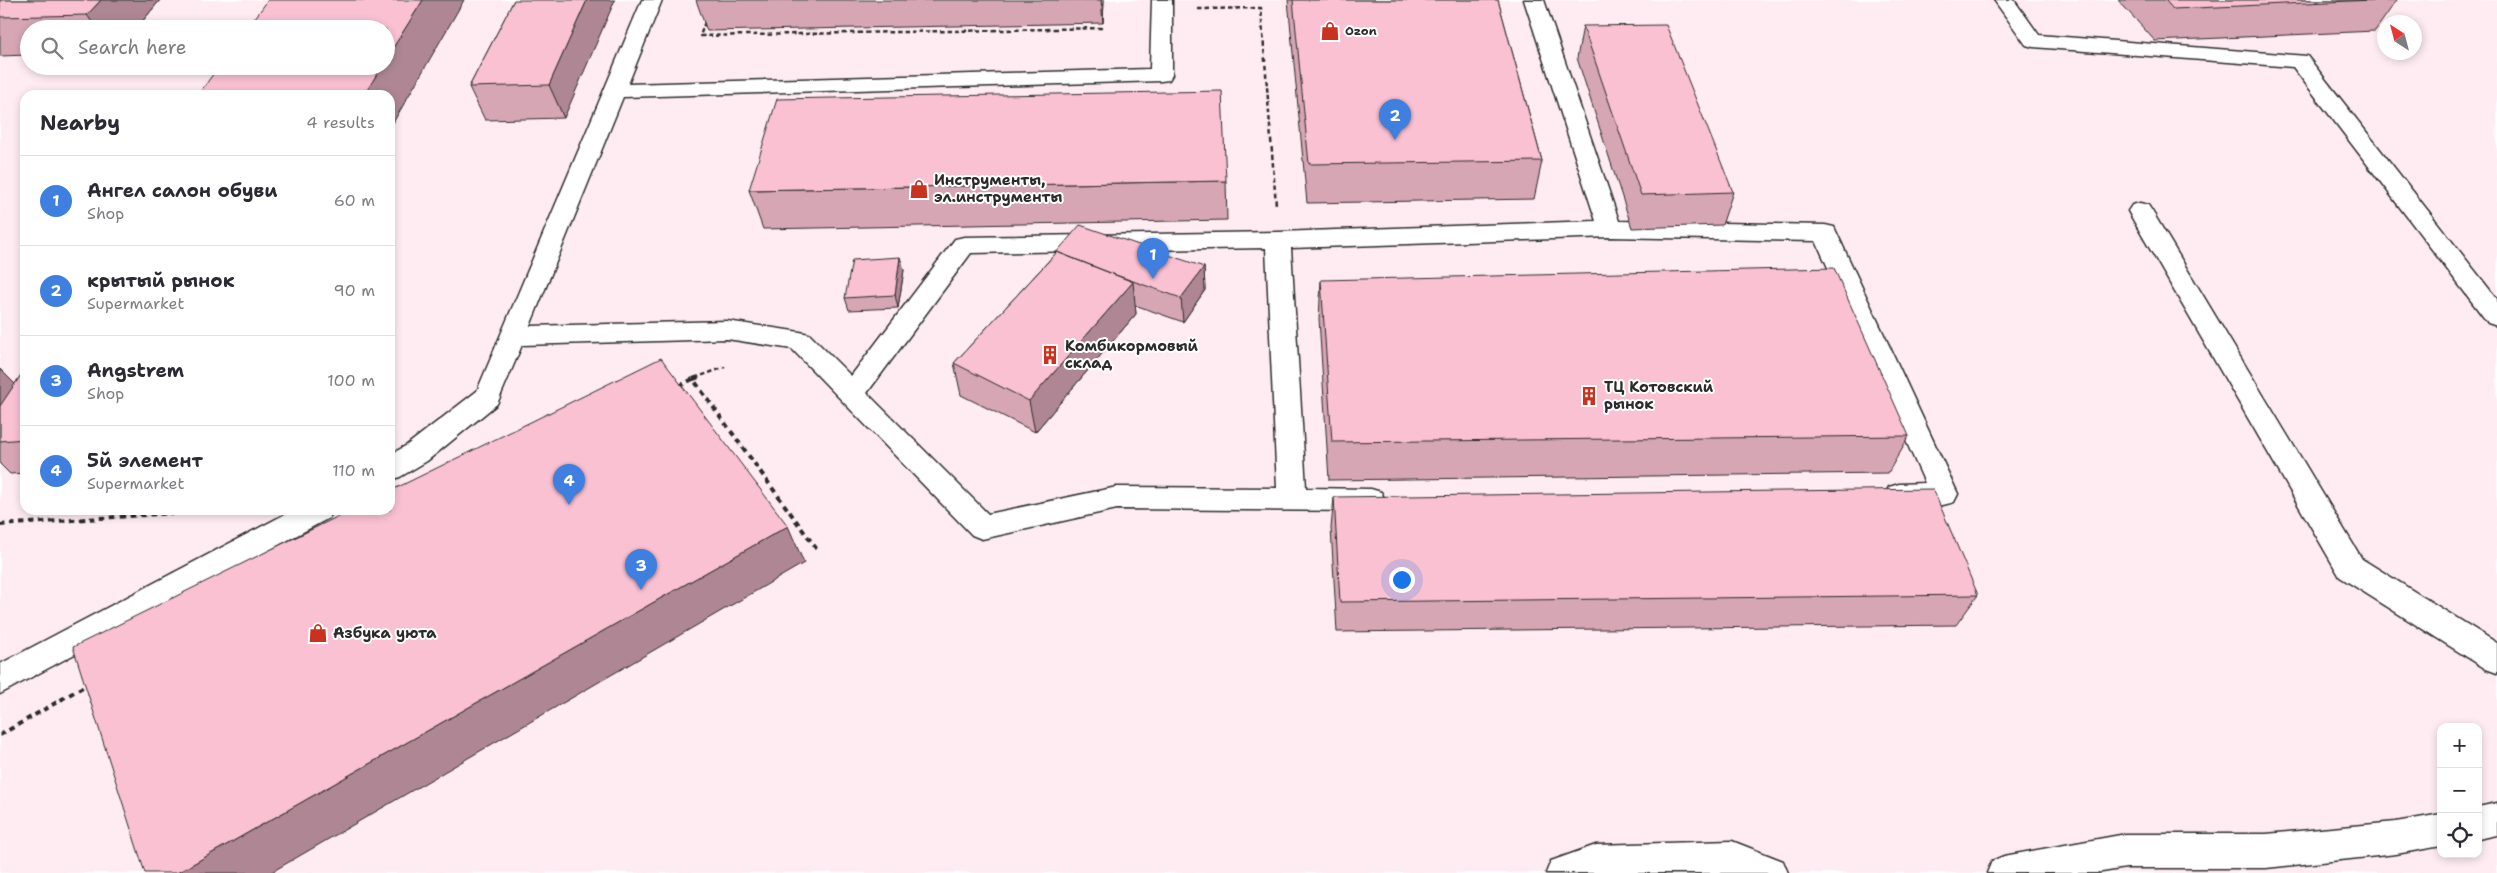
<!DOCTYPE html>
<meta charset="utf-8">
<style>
:root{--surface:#fff;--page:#f7f7f7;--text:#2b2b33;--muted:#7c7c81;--line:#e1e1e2;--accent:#0f766e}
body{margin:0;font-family:"Shantell Sans",sans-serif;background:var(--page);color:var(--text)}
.controls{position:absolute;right:15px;bottom:15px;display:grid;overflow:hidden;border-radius:10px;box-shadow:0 2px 8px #0003}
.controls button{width:45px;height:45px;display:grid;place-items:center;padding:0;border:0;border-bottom:1px solid var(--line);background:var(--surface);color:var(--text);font:25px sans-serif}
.compass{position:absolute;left:2377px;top:15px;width:45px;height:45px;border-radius:50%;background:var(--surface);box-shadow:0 2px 8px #0003;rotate:324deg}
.you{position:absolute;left:1401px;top:579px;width:18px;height:18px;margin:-12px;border:4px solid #fff;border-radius:50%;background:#1a73e8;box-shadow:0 0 0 8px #1a73e833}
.badge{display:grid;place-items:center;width:32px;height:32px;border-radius:50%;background:var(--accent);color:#fff;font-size:16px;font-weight:700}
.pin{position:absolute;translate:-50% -41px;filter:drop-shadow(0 1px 2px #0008)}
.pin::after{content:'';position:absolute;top:26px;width:18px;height:15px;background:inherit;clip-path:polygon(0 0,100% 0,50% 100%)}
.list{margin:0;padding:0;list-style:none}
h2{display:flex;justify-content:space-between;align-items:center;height:65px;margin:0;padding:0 20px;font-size:21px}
h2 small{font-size:16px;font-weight:400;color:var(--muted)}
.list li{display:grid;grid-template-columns:32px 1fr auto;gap:15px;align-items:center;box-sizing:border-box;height:90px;padding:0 20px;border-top:1px solid var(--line)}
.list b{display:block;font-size:19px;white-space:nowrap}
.list p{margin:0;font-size:16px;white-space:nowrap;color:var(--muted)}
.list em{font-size:16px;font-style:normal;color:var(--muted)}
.icon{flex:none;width:28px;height:28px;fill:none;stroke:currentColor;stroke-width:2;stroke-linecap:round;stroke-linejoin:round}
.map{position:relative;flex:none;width:2497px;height:873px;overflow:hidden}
.search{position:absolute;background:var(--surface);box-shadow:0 2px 8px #0003;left:20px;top:20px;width:375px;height:55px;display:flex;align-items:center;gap:12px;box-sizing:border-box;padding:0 18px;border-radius:28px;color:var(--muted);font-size:19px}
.panel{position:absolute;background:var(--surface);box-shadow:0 2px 8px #0003;left:20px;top:90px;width:375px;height:425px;border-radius:15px}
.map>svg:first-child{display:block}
.built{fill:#feecf2;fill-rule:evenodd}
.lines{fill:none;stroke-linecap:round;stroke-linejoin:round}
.minor-casing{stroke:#2b2b2b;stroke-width:3}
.path-far1{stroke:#2b2b2b;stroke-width:2.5;stroke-dasharray:4.5 3;stroke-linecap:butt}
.path{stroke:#2b2b2b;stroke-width:4;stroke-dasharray:5.5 4.5;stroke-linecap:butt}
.minor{fill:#fff;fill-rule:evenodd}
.wall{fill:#d7a6b5;stroke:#2b2b2b}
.shaded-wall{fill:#af8794;stroke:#2b2b2b}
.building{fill:#fac1d3;stroke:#2b2b2b}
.labels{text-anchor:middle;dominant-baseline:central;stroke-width:4;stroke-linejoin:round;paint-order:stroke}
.far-poi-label{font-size:12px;font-weight:bold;fill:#2b2b2b;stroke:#fff;text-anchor:start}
.poi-label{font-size:15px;font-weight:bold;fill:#2b2b2b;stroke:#fff;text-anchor:start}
</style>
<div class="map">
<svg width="2497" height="873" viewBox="0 0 2497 873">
<rect width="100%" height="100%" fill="#fff"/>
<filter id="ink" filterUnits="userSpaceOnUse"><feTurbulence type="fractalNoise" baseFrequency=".02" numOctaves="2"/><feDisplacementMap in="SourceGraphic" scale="10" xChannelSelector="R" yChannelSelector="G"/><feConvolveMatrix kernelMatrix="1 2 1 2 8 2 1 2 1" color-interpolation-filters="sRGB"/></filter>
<g filter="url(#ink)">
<!-- built -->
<path class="built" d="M0 0H2497V873H0ZM2384 22H2414V52H2384ZM29 29H386V66H29ZM25 95H390V510H25ZM2441 727H2478V854H2441Z"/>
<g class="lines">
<!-- minor casing -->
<g class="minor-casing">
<path id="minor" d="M642 0H662L628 84 1150 69 1152 0H1172V75L1169 80 1161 81 623 97 530 326 727 321 800 332 809 334 851 376 955 239 964 237 1278 232 1596 221 1524 0H1544L1619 221 1825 225 1834 227 1958 494 1954 502C1935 508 1908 509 1889 503L1885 495 1889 487 1899 484 1925 483 1816 241 1610 237 1291 248 1306 488 1371 489 1381 492 1385 500 1381 508 1371 511 1117 509 982 539 972 535 792 349 727 339 522 345 497 404 427 461 400 477 390 480V455L407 445 477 391ZM1266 248 1277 488 1117 487 988 514 867 393 971 253Z
M1994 0H2014L2039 35 2307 56 2497 299V326L2488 323 2293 67 2033 47 2026 45Z
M2140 203 2148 205 2152 211 2362 559 2497 643V673L2486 669 2340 577 2128 211 2132 205Z
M293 510H333L329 518 0 694V664Z
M2497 803V835L2478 839V807Z
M2441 814V846L2396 854 2266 868H2126L2096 873H1987L1992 861 2004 856 2126 834H2266L2396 822Z
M1732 841 1783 861 1788 873H1546L1551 861 1596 845Z"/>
</g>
<!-- path-far1 -->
<path class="path-far1" d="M1198 9 1261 8 1276 205
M705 22 700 36 1102 28
M695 378 725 367"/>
<!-- path -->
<path class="path" d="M693 379 699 377
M679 386 693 379 818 551
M0 525 216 510
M0 735 88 684"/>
<!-- minor -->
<use href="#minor" class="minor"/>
</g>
<!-- wall -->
<path class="wall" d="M0 0H160L136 29H29V55L0 56Z
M514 0 564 118 485 120 469 87Z
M696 0H1104L1103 23 707 31Z
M1288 0H1498L1542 161 1534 199 1307 203Z
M2118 0H2397L2375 31 2155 41Z
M1583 26 1733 192 1722 225 1632 228 1577 58Z
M1226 181 1227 220 763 229 749 190Z
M1055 254 1204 267 1205 290 1183 322 1135 305 1136 314 1035 432 961 395 954 363Z
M904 270 898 308 849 310 845 298Z
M1321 280 1909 436 1888 473 1329 480 1319 319Z
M0 369 15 384 25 369V473L10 474 0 464Z
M1334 497 1978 595 1956 625 1337 632 1331 528Z"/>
<!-- shaded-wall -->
<path class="shaded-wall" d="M101 0H160L136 29H97L87 15Z
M423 0H464L390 128V95H364L382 66H386V59Z
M587 0H615L564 118 549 85Z
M1101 0H1104L1103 23Z
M900 257 904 270 898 308 895 295Z
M1204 267 1205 290 1183 322 1181 298Z
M1133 282 1136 314 1035 432 1029 401Z
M0 369 25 394 0 436Z
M788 526 804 563 270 873H177Z"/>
<!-- building -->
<path class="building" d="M0 0H101L87 15 0 17Z
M268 0H423L386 59V29H247Z
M514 0H587L549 85 469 87Z
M1293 0H1498L1542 161 1309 164Z
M2165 0H2373L2173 9Z
M1666 25 1733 192 1641 195 1583 26Z
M219 66H382L364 95H198Z
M1222 91 1226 181 749 190 777 99Z
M1080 225 1204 267 1181 298 1113 274 1057 252 1055 254Z
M1057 252 1133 282 1029 401 954 363Z
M900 257 895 295 845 298 852 260Z
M1834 268 1909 436 1332 442 1321 280Z
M661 358 788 526 177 873H145L73 647 351 510H390V491Z
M25 369V439L0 441V406Z
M1933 489 1978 595 1340 602 1334 497Z"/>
</g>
<!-- icons -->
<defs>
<g id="shop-bare" transform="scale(1.5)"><path d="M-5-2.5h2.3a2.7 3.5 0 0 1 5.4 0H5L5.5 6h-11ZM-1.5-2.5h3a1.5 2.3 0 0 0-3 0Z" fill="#c8321e" stroke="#fff" stroke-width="2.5" paint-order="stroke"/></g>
<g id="building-bare" transform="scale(1.5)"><path d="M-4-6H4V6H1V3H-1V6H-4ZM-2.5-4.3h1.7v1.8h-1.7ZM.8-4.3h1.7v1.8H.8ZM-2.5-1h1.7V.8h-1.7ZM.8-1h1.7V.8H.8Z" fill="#c8321e" stroke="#fff" stroke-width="2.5" paint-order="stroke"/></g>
</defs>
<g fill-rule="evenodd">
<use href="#shop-bare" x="1330" y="31"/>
<use href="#shop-bare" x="919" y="189"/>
<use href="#building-bare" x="1050" y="355"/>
<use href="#building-bare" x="1589" y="396"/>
<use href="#shop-bare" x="318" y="633"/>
</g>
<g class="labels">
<!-- far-poi labels -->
<g class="far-poi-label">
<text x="1345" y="31">Ozon</text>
</g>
<!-- poi labels -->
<g class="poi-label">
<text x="934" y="180">Инструменты,<tspan x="934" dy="17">эл.инструменты</tspan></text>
<text x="1065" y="346">Комбикормовый<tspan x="1065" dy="17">склад</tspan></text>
<text x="1604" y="387">ТЦ Котовский<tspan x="1604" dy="17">рынок</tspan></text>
<text x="333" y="633">Азбука уюта</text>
</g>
</g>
</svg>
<div class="controls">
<button>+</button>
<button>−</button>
<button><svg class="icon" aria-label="locate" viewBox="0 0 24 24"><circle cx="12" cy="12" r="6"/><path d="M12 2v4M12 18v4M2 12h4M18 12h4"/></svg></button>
</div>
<svg class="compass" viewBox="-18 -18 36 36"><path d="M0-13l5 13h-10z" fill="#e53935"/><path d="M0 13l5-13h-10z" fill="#7c7c81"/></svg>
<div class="you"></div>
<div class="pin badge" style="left:1153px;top:279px;background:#3f7fe0">1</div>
<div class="pin badge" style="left:1395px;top:140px;background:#3f7fe0">2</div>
<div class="pin badge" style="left:641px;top:590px;background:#3f7fe0">3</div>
<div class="pin badge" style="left:569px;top:505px;background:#3f7fe0">4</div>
<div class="search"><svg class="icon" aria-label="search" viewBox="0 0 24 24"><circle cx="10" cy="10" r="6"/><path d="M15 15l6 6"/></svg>Search here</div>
<section class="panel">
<h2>Nearby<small>4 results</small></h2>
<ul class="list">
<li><span class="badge" style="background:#3f7fe0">1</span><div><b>Ангел салон обуви</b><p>Shop</p></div><em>60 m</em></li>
<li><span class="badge" style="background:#3f7fe0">2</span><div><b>крытый рынок</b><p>Supermarket</p></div><em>90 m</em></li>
<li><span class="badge" style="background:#3f7fe0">3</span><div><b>Angstrem</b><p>Shop</p></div><em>100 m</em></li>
<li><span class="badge" style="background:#3f7fe0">4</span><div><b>5й элемент</b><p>Supermarket</p></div><em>110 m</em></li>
</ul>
</section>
</div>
